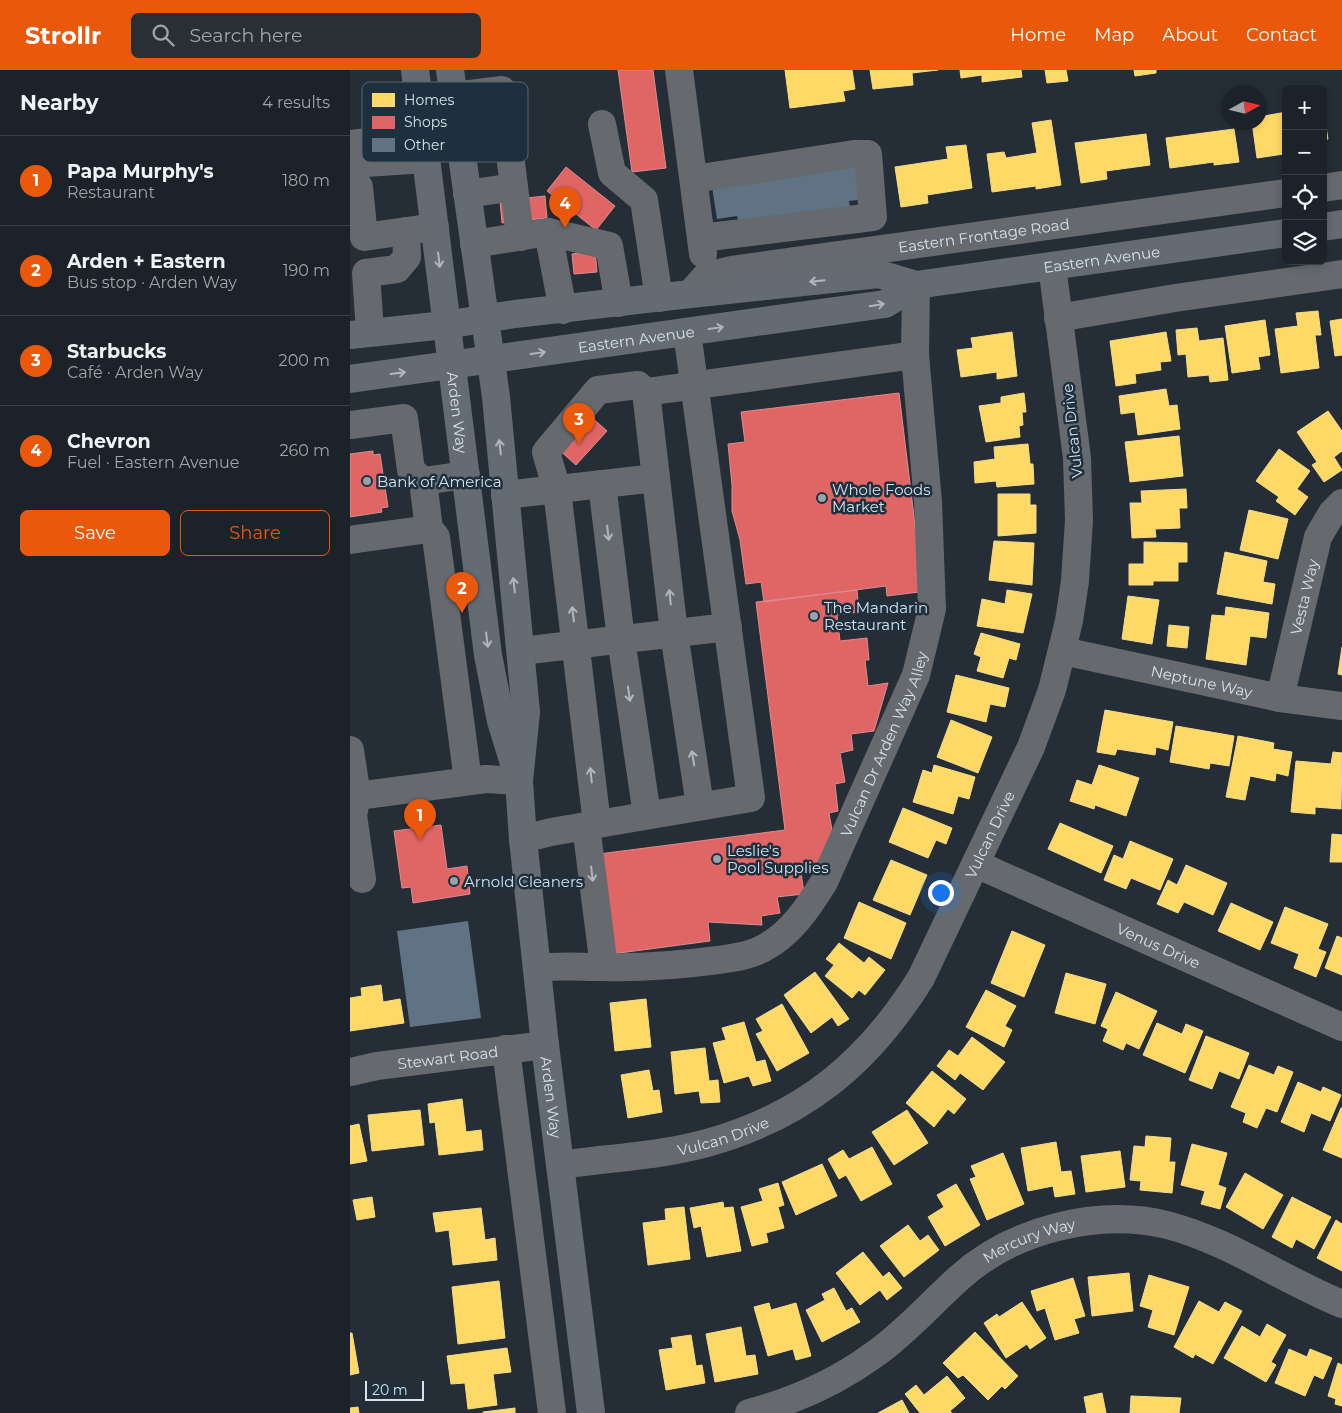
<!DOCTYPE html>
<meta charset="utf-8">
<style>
:root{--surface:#1c2229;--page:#292f35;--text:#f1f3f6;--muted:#a0a4a8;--line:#3a3f46;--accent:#ea580c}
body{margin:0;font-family:Montserrat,sans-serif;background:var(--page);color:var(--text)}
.controls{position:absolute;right:15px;top:15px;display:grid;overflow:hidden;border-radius:8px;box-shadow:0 2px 8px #0003}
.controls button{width:45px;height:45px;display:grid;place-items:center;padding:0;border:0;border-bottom:1px solid var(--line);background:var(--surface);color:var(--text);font:25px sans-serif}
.compass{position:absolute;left:872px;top:15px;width:45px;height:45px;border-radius:50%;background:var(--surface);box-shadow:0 2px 8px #0003;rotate:82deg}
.scale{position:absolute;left:15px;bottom:12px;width:59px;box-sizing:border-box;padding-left:5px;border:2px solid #d5e0ea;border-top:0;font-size:14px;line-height:18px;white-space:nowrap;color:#d5e0ea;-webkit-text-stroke:4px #1e2f3e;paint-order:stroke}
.you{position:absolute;left:590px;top:822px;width:18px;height:18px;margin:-12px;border:4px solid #fff;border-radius:50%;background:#1a73e8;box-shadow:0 0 0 8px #1a73e833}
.badge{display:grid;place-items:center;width:32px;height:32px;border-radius:50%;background:var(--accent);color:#fff;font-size:16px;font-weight:700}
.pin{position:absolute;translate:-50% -41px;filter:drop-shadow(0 1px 2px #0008)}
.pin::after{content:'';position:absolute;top:26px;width:18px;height:15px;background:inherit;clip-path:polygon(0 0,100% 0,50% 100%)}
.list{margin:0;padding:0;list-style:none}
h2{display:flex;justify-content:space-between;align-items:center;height:65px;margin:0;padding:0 20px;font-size:21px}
h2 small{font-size:16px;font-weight:400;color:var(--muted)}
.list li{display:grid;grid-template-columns:32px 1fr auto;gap:15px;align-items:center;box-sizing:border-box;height:90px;padding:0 20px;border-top:1px solid var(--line)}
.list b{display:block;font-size:19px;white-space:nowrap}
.list p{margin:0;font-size:16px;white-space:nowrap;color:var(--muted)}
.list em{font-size:16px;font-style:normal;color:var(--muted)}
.actions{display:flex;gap:10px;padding:15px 20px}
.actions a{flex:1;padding:11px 0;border:1px solid var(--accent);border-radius:8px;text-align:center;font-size:18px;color:var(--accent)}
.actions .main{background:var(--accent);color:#fff}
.icon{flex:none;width:28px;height:28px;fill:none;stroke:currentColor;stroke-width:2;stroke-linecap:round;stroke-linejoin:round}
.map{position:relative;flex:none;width:992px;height:1343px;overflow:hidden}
header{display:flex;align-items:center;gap:30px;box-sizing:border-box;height:70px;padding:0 25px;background:var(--accent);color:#fff}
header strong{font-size:24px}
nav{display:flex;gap:28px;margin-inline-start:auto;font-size:18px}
.search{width:350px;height:45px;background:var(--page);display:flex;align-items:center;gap:12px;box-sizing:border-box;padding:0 18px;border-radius:8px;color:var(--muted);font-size:19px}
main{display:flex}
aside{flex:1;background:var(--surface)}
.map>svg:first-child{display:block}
.homes{fill:#ffd966;stroke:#f2db8e}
.shops{fill:#e06666;stroke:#dd8b8e}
.building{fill:#607384}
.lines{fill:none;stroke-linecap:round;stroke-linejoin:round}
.minor{stroke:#666a6e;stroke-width:28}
.major{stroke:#656b72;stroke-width:28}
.oneway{stroke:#aeb7c0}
.oneway2{stroke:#aeb7bf}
.poi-dot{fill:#97a2ab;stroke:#1e2f3e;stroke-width:2}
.labels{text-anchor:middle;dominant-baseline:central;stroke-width:5;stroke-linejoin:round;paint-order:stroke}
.street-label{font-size:15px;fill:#d5e0ea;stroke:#1e2f3e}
.poi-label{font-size:15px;fill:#d5e0ea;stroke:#1e2f3e;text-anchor:start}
.key{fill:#1e2f3e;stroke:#556472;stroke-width:1}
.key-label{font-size:14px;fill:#d5e0ea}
</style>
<header>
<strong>Strollr</strong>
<div class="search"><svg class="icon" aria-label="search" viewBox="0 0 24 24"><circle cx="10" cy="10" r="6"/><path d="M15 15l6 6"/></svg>Search here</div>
<nav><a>Home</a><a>Map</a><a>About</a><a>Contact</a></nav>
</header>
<main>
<aside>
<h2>Nearby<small>4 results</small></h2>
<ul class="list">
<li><span class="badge">1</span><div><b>Papa Murphy's</b><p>Restaurant</p></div><em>180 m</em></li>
<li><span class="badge">2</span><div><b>Arden + Eastern</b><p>Bus stop · Arden Way</p></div><em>190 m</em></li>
<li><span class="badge">3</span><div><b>Starbucks</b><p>Café · Arden Way</p></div><em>200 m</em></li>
<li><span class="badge">4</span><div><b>Chevron</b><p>Fuel · Eastern Avenue</p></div><em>260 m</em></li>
</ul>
<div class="actions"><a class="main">Save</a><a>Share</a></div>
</aside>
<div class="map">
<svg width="992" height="1343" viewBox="0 0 992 1343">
<rect width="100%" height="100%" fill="#252e37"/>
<!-- homes -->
<path class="homes" d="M435 0H502L505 19 493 21 495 31 440 38Z
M520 0H588L562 3 563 15 523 19Z
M610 0H671L672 7 632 12V5L611 8Z
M695 0H716L718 11 697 13Z
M784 0H806V3L785 6Z
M936 42 934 84 907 88 902 52H909V47Z
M974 45 978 69 973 70V46Z
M701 50 711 115 686 119V116L642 122 637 84 654 82 656 88 687 83 682 53Z
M884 59 889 92 864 95V92L820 98 816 68Z
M796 64 800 95 756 101 757 109 731 113 725 73Z
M616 75 622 118 577 125 578 133 551 137 545 97 598 89 596 77Z
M968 241 971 265H965L969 298 931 303 925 259 948 256 946 243Z
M992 249V285L985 286 980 251Z
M915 250 920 285 908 287 910 299 882 303 875 256Z
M847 258 849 271 873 268 878 310 860 312 859 305 838 307 836 284 828 285 826 260Z
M662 262 667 306 647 309V302L611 307 607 280 623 278 621 268Z
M816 262 821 291 810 292 811 300 785 304 786 313 766 316 760 271Z
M816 319 819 336 827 335 830 359 788 365 785 342 771 344 769 326Z
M674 323 676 342H672L673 355 669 356 670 367 636 372 629 336 651 333V327Z
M978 341 992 361V381L984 387 992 400 974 412 962 395 967 392 947 362Z
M829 366 833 406 780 412 775 372Z
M678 374 680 394H683L684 414 647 417 646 411 625 413 624 392 645 389 644 377Z
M929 379 960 401 947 419 958 427 945 445 926 431 929 427 906 411Z
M836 419 837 438H829L830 458 805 459 806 467 782 468 780 433H792L791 421Z
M648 424H680V435H686V463L648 466Z
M899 440 938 449 928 489 890 480Z
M644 471 684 473 682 515 639 510Z
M794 472 837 473V492H828V511H803V515H779V494H794Z
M875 482 917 491 913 512 925 514 922 534 867 524Z
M657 520 682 524 673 563 627 556 632 529 655 534Z
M778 526 809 530 802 574 772 569Z
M876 537 919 543 916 568 900 566 896 595 856 589 862 545 875 546Z
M819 555 839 557 837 578 817 576Z
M631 563 670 574 666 590 659 588 653 608 627 601 631 587 624 584Z
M992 577V605L988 604Z
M606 605 659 618 655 637 640 634 636 652 597 642Z
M755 640 823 652 818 680 806 677 805 685 767 679 765 685 747 682Z
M601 650 642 667 628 703 587 687Z
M826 656 884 666 879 696 860 693 859 699 820 692Z
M888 666 924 673 923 679 942 682 938 706 926 703 925 711 900 706 895 730 876 727Z
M983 682 992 683 991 739 965 737V744L941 742 946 691 981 694Z
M584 695 625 707 619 729 608 726 603 744 563 732 573 700 582 703Z
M749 695 789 708 776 746 745 735 744 739 720 731 727 710 742 715Z
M553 738 602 758 596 774 586 770 578 788 539 772Z
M710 753 763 776 751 803 698 779Z
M982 764 992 765V792H980Z
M780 771 823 789 810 820 781 808 776 819 754 810 764 785 773 789Z
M541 790 577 805 560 845 523 830Z
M836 795 877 813 863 845 834 832 828 843 807 834 818 810 827 815Z
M509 832 556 853 541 889 494 868Z
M881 833 923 852 910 880 868 861Z
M935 837 978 854 968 879 976 882 966 907 944 898 949 884 921 873Z
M662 861 695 875 674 927 641 913Z
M987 866 992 868V905L975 898Z
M489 873 514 893 519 887 535 900 515 925 509 920 502 928 475 906 484 895 476 889Z
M465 902 499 949 488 956 482 947 461 963 434 925Z
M716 903 756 914 745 954 705 943Z
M31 915 33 932 50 929 54 953 0 961V928L12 926 11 918Z
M636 920 666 936 655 956 662 960 654 977 616 957Z
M766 922 807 941 789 979 776 973 773 980 753 971 758 959 751 956Z
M296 929 301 977 265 981 260 933Z
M432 934 459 983 427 1001 406 964 413 961 406 949Z
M394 952 406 992 415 990 421 1011 403 1016 399 1006 374 1013 363 973 376 970 372 958Z
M807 953 832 964 836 954 853 961 835 1003 793 985Z
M856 966 899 983 889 1009 869 1001 862 1019 839 1010Z
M622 967 655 992 633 1020 610 1003 605 1010 587 996 599 980 608 986Z
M355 978 359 1011 368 1010 370 1032 351 1033 349 1021 325 1024 321 982Z
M899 995 924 1005 928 996 943 1002 927 1042 916 1038 907 1058 893 1052 896 1043 881 1037Z
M299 1000 303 1021 309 1020 312 1042 278 1048 271 1005Z
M582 1001 616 1029 604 1044 598 1039 584 1057 556 1033Z
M948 1012 971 1022 973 1017 991 1025 980 1051 961 1043 954 1062 931 1052Z
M112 1029 116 1062 131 1060 133 1080 89 1085 85 1052 80 1053 78 1034Z
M991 1038H992V1088L973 1080Z
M70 1040 74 1075 22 1081 18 1045Z
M557 1040 578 1073 544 1095 522 1062Z
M9 1054 17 1091 0 1094V1056Z
M796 1066 821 1068 819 1092H825L822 1123 790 1120 791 1111 780 1110 784 1076 795 1077Z
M706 1072 711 1102 721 1101 725 1124 705 1127 703 1116 678 1121 671 1078Z
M842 1074 877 1083 868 1115 876 1118 870 1139 851 1134 855 1121 831 1115Z
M522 1077 542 1114 511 1131 496 1105 489 1109 478 1089 493 1080 499 1089Z
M770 1081 775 1117 736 1122 731 1086Z
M653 1083 674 1134 637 1150 620 1109 626 1107 621 1096Z
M472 1094 487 1126 446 1145 432 1112Z
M895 1103 933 1125 913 1159 876 1137Z
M428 1113 434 1135 428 1137 434 1158 416 1163 418 1172 402 1176 391 1137 413 1131 409 1119Z
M606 1114 630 1155 595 1176 578 1147 594 1137 587 1125Z
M22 1127 25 1147 7 1150 3 1130Z
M942 1127 981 1147 964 1179 946 1169 942 1178 922 1167Z
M373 1132 374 1138 383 1137 391 1181 357 1187 351 1156 344 1158 340 1138Z
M334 1137 340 1189 298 1195 293 1153 316 1150 315 1139Z
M131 1138 135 1170 145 1168 147 1190 103 1195 99 1160 86 1162 83 1143Z
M986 1150 992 1154V1201L967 1188Z
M558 1155 570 1171 578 1165 589 1180 554 1207 530 1176Z
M513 1182 533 1207 539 1202 552 1218 537 1230 530 1220 510 1235 486 1203Z
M779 1203 783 1241 742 1246 738 1207Z
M799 1205 839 1217 824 1265 798 1257 803 1240 790 1236Z
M723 1208 735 1246 724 1249 729 1263 705 1270 695 1238 687 1241 681 1221Z
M149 1211 155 1268 108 1274 102 1217Z
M484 1218 496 1241 502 1238 510 1252 472 1272 456 1240 475 1230 472 1224Z
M849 1231 869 1242 875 1232 892 1241 863 1294 845 1284 843 1288 824 1277Z
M672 1232 696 1268 680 1279 677 1274 656 1288 634 1253 647 1244 649 1247Z
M419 1233 421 1240 446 1233 461 1286 446 1290 443 1279 418 1286 404 1237Z
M917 1254 936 1265 921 1292 926 1295 916 1312 874 1288 892 1256 910 1267Z
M391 1257 396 1286 405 1285 408 1304 365 1312 356 1264Z
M625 1262 668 1306 655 1319 652 1316 638 1330 613 1305 608 1308 593 1293Z
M0 1263H2L9 1303 0 1305Z
M341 1265 346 1296 352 1295 355 1313 316 1320 309 1280 323 1278 321 1268Z
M157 1278 161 1302 143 1304 147 1335 118 1339 115 1313 101 1314 97 1286Z
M939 1279 957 1287 960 1279 982 1288 973 1309 964 1305 955 1326 925 1313Z
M988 1293 992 1295V1336L985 1334 986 1329 978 1326Z
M597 1306 615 1328 600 1341 602 1343H570L555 1324 566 1315 574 1325Z
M752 1323 756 1343H737L734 1327Z
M781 1326 831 1328 829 1343H780Z
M552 1330 559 1343H528Z
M8 1337 9 1343H0V1338Z
M165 1338V1343H133V1342Z"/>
<!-- shops -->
<path class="shops" d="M268 0H303L316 98 282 102Z
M216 97 265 136 246 160 197 121Z
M195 126 197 148 152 153 150 131Z
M245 181 247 202 224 204 222 184Z
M549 323 571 504H567L569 522 537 526 536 516 414 532 411 512 396 514 390 470 382 441V415L378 374 395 372 391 342Z
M238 344 257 361 226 395 208 379Z
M23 381V385L30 384 38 437 31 438 32 442 0 447V384Z
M507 520 509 542 487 545 490 571 517 568 519 590H515L518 616 538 613 524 661 501 664 503 680 490 683 495 712 485 714 488 741 479 743 484 771 470 798 451 802 454 824 427 827 430 843 411 846 412 855 358 852 360 871 262 884 249 784 435 760 406 532Z
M91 755 97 799 117 796 120 824 63 833 61 817 52 818 44 761Z"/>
<!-- building -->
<path class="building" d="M510 88 516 129 499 131 500 138 389 155 387 146 367 149 361 110Z
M118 851 131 948 60 957 47 861Z"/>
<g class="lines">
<!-- minor -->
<g class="minor">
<path d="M329 0 353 184"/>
<path d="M104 26 152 20 164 117 117 124"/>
<path d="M252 54 262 103 294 130 309 228"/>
<path d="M0 74 73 65"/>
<path d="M0 94 76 89"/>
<path d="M0 100 9 117 14 167 85 157"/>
<path d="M344 109 504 84H518L523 147 351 168"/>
<path d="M164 117 170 167"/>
<path d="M973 118 992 115"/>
<path d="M198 162 213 240"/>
<path d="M124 174 198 162 259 176 269 233"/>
<path id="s1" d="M340 224 356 206 381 200 936 123"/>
<path d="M708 248 825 228 992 204"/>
<path d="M20 262 16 203 47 199 57 187 56 161"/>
<path d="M0 355 54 348 61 400 73 411"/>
<path d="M252 414 271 569 297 745"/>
<path d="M155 425 306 408"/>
<path d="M79 459 73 411 116 405"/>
<path d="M0 470 79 459 86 467 118 711"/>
<path d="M171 581 378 557"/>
<path id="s2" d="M713 581 930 628 992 636"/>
<path id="s3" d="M930 628 968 467 982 443 992 433"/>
<path d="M0 680 7 726 3 745 12 809"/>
<path d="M7 726 136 709 169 711"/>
<path d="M350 736 324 563 296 322 565 285"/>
<path d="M247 754 207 420 196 382 248 320 288 315 296 322"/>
<path d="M236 756 254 897"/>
<path d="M173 769 201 762 401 728 337 262"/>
<path id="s4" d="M626 794 992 957"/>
<path id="s5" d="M188 898C210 895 230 897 253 897 290 898 330 895 368 890 382 888 399 886 412 879 440 865 458 838 474 812L566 605 582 539 578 432 565 285 566 215"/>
<path d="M156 979 202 1343"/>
<path id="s6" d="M0 1002 27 996 195 975"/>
<path id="s7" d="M210 1095C258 1088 310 1086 357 1073 454 1046 518 993 571 908L681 677 702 620 719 551 725 511 729 450 727 388 702 196"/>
<path id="s8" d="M399 1343C444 1331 487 1312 525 1284 556 1262 580 1234 609 1208 662 1160 747 1138 817 1155 879 1171 933 1210 992 1234"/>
</g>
<!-- major -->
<g class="major">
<path id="s9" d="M65 0 138 585 151 651 166 700"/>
<path id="s10" d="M100 0 146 327 176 642 169 711 173 769 195 975 241 1343"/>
<path d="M973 157 992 154"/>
<path d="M0 265 95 255 165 244 322 226 529 204 566 215"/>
<path id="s11" d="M0 309 535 234 566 215 936 163"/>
</g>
</g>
<!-- one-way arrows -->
<defs><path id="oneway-shaft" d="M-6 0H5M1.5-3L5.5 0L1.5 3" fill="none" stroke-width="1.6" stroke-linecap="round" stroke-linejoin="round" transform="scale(1.25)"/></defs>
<g class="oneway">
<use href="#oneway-shaft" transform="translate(89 190) rotate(83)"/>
<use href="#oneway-shaft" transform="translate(467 211) rotate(174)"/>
<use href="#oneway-shaft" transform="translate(527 235) rotate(-9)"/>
<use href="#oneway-shaft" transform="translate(366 258) rotate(-8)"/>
<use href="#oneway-shaft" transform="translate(188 283) rotate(-8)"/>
<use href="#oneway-shaft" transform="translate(48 303) rotate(-7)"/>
<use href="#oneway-shaft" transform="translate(150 377) rotate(-96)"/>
<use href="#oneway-shaft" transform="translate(164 515) rotate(-96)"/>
<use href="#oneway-shaft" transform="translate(137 570) rotate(83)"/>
</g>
<g class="oneway2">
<use href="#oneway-shaft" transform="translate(258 463) rotate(83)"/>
<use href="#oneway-shaft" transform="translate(320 527) rotate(-96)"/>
<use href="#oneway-shaft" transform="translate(223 544) rotate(-97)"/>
<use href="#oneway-shaft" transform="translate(279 624) rotate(82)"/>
<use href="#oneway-shaft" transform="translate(343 688) rotate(-99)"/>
<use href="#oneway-shaft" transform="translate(241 705) rotate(-96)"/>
<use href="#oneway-shaft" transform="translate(242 804) rotate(83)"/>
</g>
<!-- markers -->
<g class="poi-dot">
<circle cx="17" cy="411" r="5"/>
<circle cx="472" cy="428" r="5"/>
<circle cx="464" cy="546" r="5"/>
<circle cx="367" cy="789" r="5"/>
<circle cx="104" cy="811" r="5"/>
</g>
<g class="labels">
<!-- street labels -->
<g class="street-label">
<text stroke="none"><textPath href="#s1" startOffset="305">Eastern Frontage Road</textPath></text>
<text stroke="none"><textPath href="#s11" startOffset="764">Eastern Avenue</textPath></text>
<text stroke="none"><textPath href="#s11" startOffset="289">Eastern Avenue</textPath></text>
<text stroke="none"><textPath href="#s9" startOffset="345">Arden Way</textPath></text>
<text transform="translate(722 361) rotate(-96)">Vulcan Drive</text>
<text stroke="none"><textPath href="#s3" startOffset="104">Vesta Way</textPath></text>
<text stroke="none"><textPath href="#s2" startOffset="142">Neptune Way</textPath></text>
<text stroke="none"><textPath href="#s5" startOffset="469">Vulcan Dr Arden Way Alley</textPath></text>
<text stroke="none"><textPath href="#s7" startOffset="585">Vulcan Drive</textPath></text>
<text stroke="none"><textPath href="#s4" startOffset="200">Venus Drive</textPath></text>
<text stroke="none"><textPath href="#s6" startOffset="99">Stewart Road</textPath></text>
<text stroke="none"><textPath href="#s10" startOffset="1034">Arden Way</textPath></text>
<text stroke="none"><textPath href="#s7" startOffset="166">Vulcan Drive</textPath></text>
<text stroke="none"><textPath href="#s8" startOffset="334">Mercury Way</textPath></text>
</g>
<!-- poi labels -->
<g class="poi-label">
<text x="27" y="411">Bank of America</text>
<text x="482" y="419">Whole Foods<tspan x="482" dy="17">Market</tspan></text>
<text x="474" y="537">The Mandarin<tspan x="474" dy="17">Restaurant</tspan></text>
<text x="377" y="780">Leslie's<tspan x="377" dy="17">Pool Supplies</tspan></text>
<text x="114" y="811">Arnold Cleaners</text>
</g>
</g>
<!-- legend -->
<rect x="12" y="12" width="166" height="80" rx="8" class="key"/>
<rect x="22" y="23" width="23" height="14" fill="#ffd966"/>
<rect x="22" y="46" width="23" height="13" fill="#e06666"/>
<rect x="22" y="68" width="23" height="14" fill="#607384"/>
<g class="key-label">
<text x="54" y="35">Homes</text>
<text x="54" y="57">Shops</text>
<text x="54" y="80">Other</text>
</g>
</svg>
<div class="controls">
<button>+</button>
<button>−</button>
<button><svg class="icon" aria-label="locate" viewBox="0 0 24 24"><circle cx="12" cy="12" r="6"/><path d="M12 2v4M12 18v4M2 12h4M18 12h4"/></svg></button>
<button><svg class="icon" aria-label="layers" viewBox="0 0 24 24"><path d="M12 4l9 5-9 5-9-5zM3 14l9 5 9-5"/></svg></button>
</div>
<svg class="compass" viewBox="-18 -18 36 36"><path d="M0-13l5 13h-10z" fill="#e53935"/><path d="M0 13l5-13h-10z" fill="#a0a4a8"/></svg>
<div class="scale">20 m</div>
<div class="you"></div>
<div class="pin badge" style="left:70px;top:770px">1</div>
<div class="pin badge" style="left:112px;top:543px">2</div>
<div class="pin badge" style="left:229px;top:374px">3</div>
<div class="pin badge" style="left:215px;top:158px">4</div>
</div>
</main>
